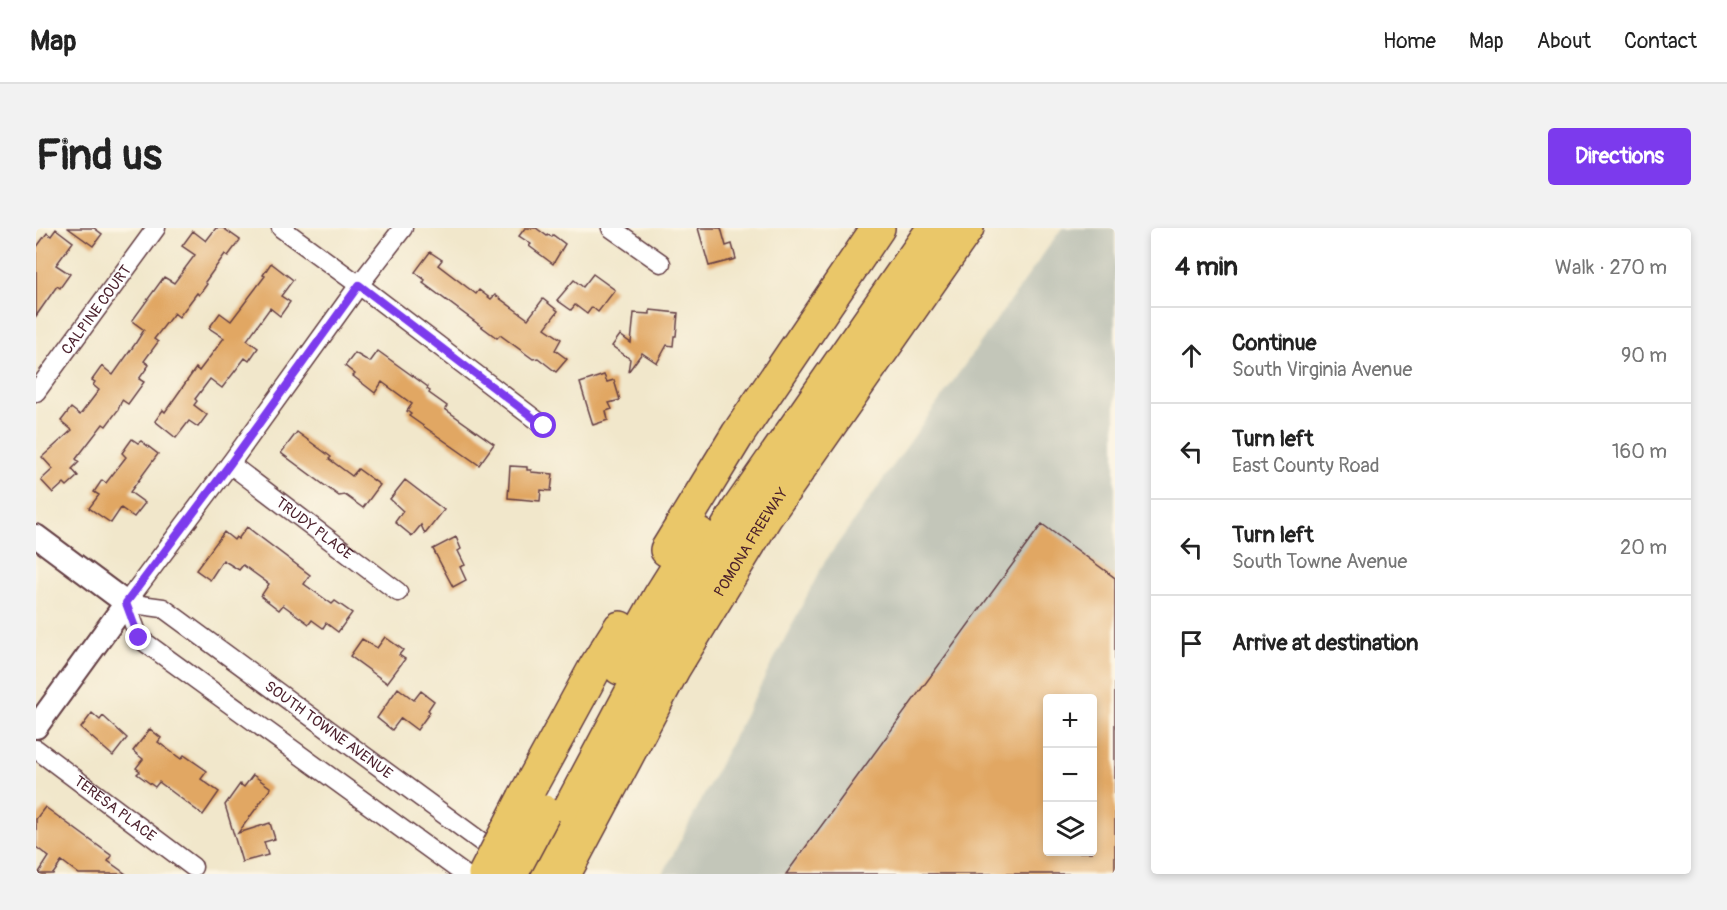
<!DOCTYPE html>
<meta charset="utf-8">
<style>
:root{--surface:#fff;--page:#f2f2f2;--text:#222;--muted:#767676;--line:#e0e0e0;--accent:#7c3aed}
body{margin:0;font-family:Pangolin,sans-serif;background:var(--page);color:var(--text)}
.controls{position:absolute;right:18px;bottom:18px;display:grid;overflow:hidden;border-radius:6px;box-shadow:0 3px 9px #0003}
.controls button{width:54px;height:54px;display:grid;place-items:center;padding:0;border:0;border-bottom:2px solid var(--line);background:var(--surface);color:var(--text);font:30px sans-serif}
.stop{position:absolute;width:18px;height:18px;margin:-14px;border:4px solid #7c3aed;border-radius:50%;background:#fff}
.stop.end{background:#7c3aed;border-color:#fff;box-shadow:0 2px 6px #0008}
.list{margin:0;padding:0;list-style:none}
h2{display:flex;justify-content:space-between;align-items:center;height:78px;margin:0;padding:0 24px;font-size:26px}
h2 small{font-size:20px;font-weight:400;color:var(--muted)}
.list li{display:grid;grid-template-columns:39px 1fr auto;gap:18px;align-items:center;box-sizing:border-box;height:96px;padding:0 24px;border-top:2px solid var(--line)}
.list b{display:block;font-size:22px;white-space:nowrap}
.list p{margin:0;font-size:20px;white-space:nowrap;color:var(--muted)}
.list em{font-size:20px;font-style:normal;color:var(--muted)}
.icon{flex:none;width:33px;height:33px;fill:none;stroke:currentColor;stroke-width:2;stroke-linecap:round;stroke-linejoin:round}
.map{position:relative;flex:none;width:1079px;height:646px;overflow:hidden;border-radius:6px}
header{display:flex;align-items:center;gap:36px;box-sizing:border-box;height:84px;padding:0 30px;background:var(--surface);border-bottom:2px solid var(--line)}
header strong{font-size:28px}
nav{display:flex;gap:33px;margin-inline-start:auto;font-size:21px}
.intro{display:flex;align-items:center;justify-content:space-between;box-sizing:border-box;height:144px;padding:0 36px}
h1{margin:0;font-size:42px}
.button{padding:15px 27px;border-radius:6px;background:var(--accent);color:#fff;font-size:21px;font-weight:700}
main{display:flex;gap:36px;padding:0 36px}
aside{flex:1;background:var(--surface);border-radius:6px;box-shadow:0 3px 9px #0003}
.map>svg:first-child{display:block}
.industrial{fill:#c3c6b9;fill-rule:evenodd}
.building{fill:#e1a764;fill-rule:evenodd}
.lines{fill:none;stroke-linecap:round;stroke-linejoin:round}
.minor-casing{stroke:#633d43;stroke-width:21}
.tertiary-casing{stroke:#633d43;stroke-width:26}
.motorway-casing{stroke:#633d43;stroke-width:36}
.minor{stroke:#fff;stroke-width:18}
.tertiary{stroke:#fff;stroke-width:22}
.motorway{stroke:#eac769;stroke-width:33}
.motorway-bridge-casing{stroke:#633d43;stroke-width:36;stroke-linecap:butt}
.motorway-bridge{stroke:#eac769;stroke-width:33}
.route{stroke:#7c3aed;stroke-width:8}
.labels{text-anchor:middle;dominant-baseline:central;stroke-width:4.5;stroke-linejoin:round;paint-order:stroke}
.street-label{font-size:15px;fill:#4a1f2b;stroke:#fcf5e5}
</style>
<header>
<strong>Map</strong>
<nav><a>Home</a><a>Map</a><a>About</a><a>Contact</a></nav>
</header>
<div class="intro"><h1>Find us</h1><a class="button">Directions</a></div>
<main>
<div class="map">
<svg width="1079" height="646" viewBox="0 0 1079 646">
<rect width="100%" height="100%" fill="#fcf5e5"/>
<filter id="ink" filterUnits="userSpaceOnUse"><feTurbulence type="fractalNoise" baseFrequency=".0167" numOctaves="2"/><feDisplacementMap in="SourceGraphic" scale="12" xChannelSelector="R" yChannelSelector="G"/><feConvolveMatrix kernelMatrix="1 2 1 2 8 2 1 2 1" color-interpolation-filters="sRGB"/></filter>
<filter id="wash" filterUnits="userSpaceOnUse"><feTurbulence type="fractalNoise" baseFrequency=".008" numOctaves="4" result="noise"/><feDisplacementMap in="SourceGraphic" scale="24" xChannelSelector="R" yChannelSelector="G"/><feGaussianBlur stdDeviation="1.35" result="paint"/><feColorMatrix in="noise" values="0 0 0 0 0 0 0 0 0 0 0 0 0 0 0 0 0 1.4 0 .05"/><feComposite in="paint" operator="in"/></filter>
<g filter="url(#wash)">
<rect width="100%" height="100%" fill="#f1e7cb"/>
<!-- industrial -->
<path class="industrial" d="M1026 0H1079V646H627L788 335ZM1011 470H1056V624H1011Z"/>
<g id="blocks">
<!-- building -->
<path class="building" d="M32 0H58L66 6 57 18Z
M180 0H187L204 12 192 28 189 26 169 54 171 56 163 67 161 65 143 89 138 85 118 111 122 114 108 133 113 137 103 151 108 154 92 176 86 172 82 182 70 198 67 196 40 231 43 234 36 241 42 248 31 258 28 255 17 265 5 252 17 241 6 229 36 202 25 193 35 180 44 187 63 162 57 157 59 154 56 152 66 138 77 147 99 116 108 102 96 93 128 49 138 55 159 27 146 18 157 3 170 13Z
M489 0H500L511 8 512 7 516 9 517 7 529 16 517 36 493 18 495 16 483 8Z
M662 0H685L690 18 696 16 700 31 673 38Z
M20 1 37 14 20 37 34 46 24 60 21 58 0 88V20L11 5 15 8Z
M394 24 406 32 402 37 440 66 443 62 455 71 459 67 492 91 507 71 522 83 509 100 525 111 519 122 531 131 520 144 502 130 497 131 464 107 461 110 387 55 389 52 379 44Z
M235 35 257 52 245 68 254 74 244 88 234 80 211 112 222 120 213 133 209 130 186 160 174 151 159 171 161 173 158 177 171 187 162 199 153 193 140 210 119 193 127 182 129 184 160 140 163 143 188 110 173 100 184 85 195 93 229 48 227 47Z
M557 46 579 62 562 84 556 79 551 86 539 77 535 82 521 72 538 52 547 59Z
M614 82 642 85 640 108H638L637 118 631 117 621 135 606 125 592 144 594 131 576 118 584 107 595 115 598 85 614 86Z
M342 123 392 159 391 161 394 163 393 165 411 178 409 181 458 216 443 237 373 188 375 186 371 183 376 176 346 154 339 165 317 148 319 146 309 138 319 125 334 134Z
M568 147 571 154 578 152 584 172 573 175 576 181 570 183 572 192 557 197 544 155Z
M261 204 295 229 293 231 316 248 322 241 344 257 327 280 309 267 303 268 245 225Z
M96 211 102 215 105 213 122 226 94 264 109 275 98 289 85 280 75 295 53 280 63 267 58 264 66 252 70 255 90 229 86 225Z
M474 238 491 239V242H495V244L517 246 515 263 505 262 504 273 472 270Z
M369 252 408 282 389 306 385 297 376 308 359 294 367 283 354 271Z
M1006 296 1079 350V646H750ZM1011 471H1056V624H1011Z
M211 299 274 347 268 356 296 376 299 373 316 385 302 404 290 395 287 400 276 392 273 396 247 377 243 382 225 368 233 356 207 337 203 342 187 332 174 352 160 342 188 304 198 312 200 309 202 311Z
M420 309 425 321 422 323 429 337 424 339 430 352 417 359 397 321Z
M349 409 367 422 363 427 369 431 351 455 314 428 326 411 341 420Z
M362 460 378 472 385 463 398 473 392 482 394 484 381 502 365 490 356 502 341 490Z
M56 485 64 492 67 488 91 510 77 528 45 500Z
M114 501 125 510 122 514 145 531 148 527 171 543 165 551 183 564 167 587 123 554 119 559 101 546 104 543 100 540 107 531 97 523Z
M217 547 235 560 202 605 234 595 239 611 228 614 232 627 206 634 189 577 204 556 208 559Z
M9 579 76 628 72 633 90 646H43L26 633 17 646H2L13 629 0 619V591Z"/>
</g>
</g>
<g filter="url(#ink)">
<use href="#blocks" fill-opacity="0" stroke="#633d43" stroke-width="1.5"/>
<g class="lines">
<!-- minor casing -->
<g class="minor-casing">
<g id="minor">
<path d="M245 0 323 57 508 198"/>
<path d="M575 0 625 35"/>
<path id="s1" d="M0 164 120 0"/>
<path id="s2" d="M194 236 362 364"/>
<path id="s3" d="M90 375 127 380 466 629"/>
<path d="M90 375 194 236 323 57 367 0"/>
<path d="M90 375 103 410 428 646"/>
<path id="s4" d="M0 521 157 639"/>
</g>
</g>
<!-- tertiary casing -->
<g class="tertiary-casing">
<path id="tertiary" d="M0 308 90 375 0 499"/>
</g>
<!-- motorway casing -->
<g class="motorway-casing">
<g id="motorway">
<path d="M631 322 702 206 842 0"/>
<path d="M584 440 624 368 663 306"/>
<path d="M488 570 560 438 584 400"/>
<path d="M499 646 606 445 702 282 898 0"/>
<path id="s5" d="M528 646 637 441 730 288 931 0"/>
</g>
</g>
<!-- minor -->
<use href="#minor" class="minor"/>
<!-- tertiary -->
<use href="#tertiary" class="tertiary"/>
<!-- motorway -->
<use href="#motorway" class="motorway"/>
<!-- motorway-bridge casing -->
<g class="motorway-bridge-casing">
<path id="motorway-bridge" d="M449 646 488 570
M475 646 508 584"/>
</g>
<!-- motorway-bridge -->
<use href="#motorway-bridge" class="motorway-bridge"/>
</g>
</g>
<g class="lines" filter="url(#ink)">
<!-- route -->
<path class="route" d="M103 410 90 375 194 236 323 57 508 198"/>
</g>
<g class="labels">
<!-- street labels -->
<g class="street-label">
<text stroke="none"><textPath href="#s1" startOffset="102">CALPINE COURT</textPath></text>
<text stroke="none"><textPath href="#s2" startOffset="106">TRUDY PLACE</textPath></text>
<text stroke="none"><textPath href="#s5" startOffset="381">POMONA FREEWAY</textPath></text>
<text stroke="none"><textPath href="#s3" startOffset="243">SOUTH TOWNE AVENUE</textPath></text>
<text stroke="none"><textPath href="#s4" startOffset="99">TERESA PLACE</textPath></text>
</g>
</g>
</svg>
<div class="controls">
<button>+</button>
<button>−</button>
<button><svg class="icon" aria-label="layers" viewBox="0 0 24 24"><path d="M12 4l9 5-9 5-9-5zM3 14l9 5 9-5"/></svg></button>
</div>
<div class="stop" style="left:508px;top:198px"></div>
<div class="stop end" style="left:103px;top:410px"></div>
</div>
<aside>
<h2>4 min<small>Walk · 270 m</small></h2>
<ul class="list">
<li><svg class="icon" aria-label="ahead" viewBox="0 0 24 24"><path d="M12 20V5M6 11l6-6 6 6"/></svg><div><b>Continue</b><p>South Virginia Avenue</p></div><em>90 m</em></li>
<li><svg class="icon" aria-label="left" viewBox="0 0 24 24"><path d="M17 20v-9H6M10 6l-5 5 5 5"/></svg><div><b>Turn left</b><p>East County Road</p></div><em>160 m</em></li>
<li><svg class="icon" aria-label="left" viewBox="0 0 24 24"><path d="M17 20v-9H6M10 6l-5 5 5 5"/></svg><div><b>Turn left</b><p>South Towne Avenue</p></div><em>20 m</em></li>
<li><svg class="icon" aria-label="arrive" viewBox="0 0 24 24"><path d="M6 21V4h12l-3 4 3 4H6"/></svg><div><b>Arrive at destination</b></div></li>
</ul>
</aside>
</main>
